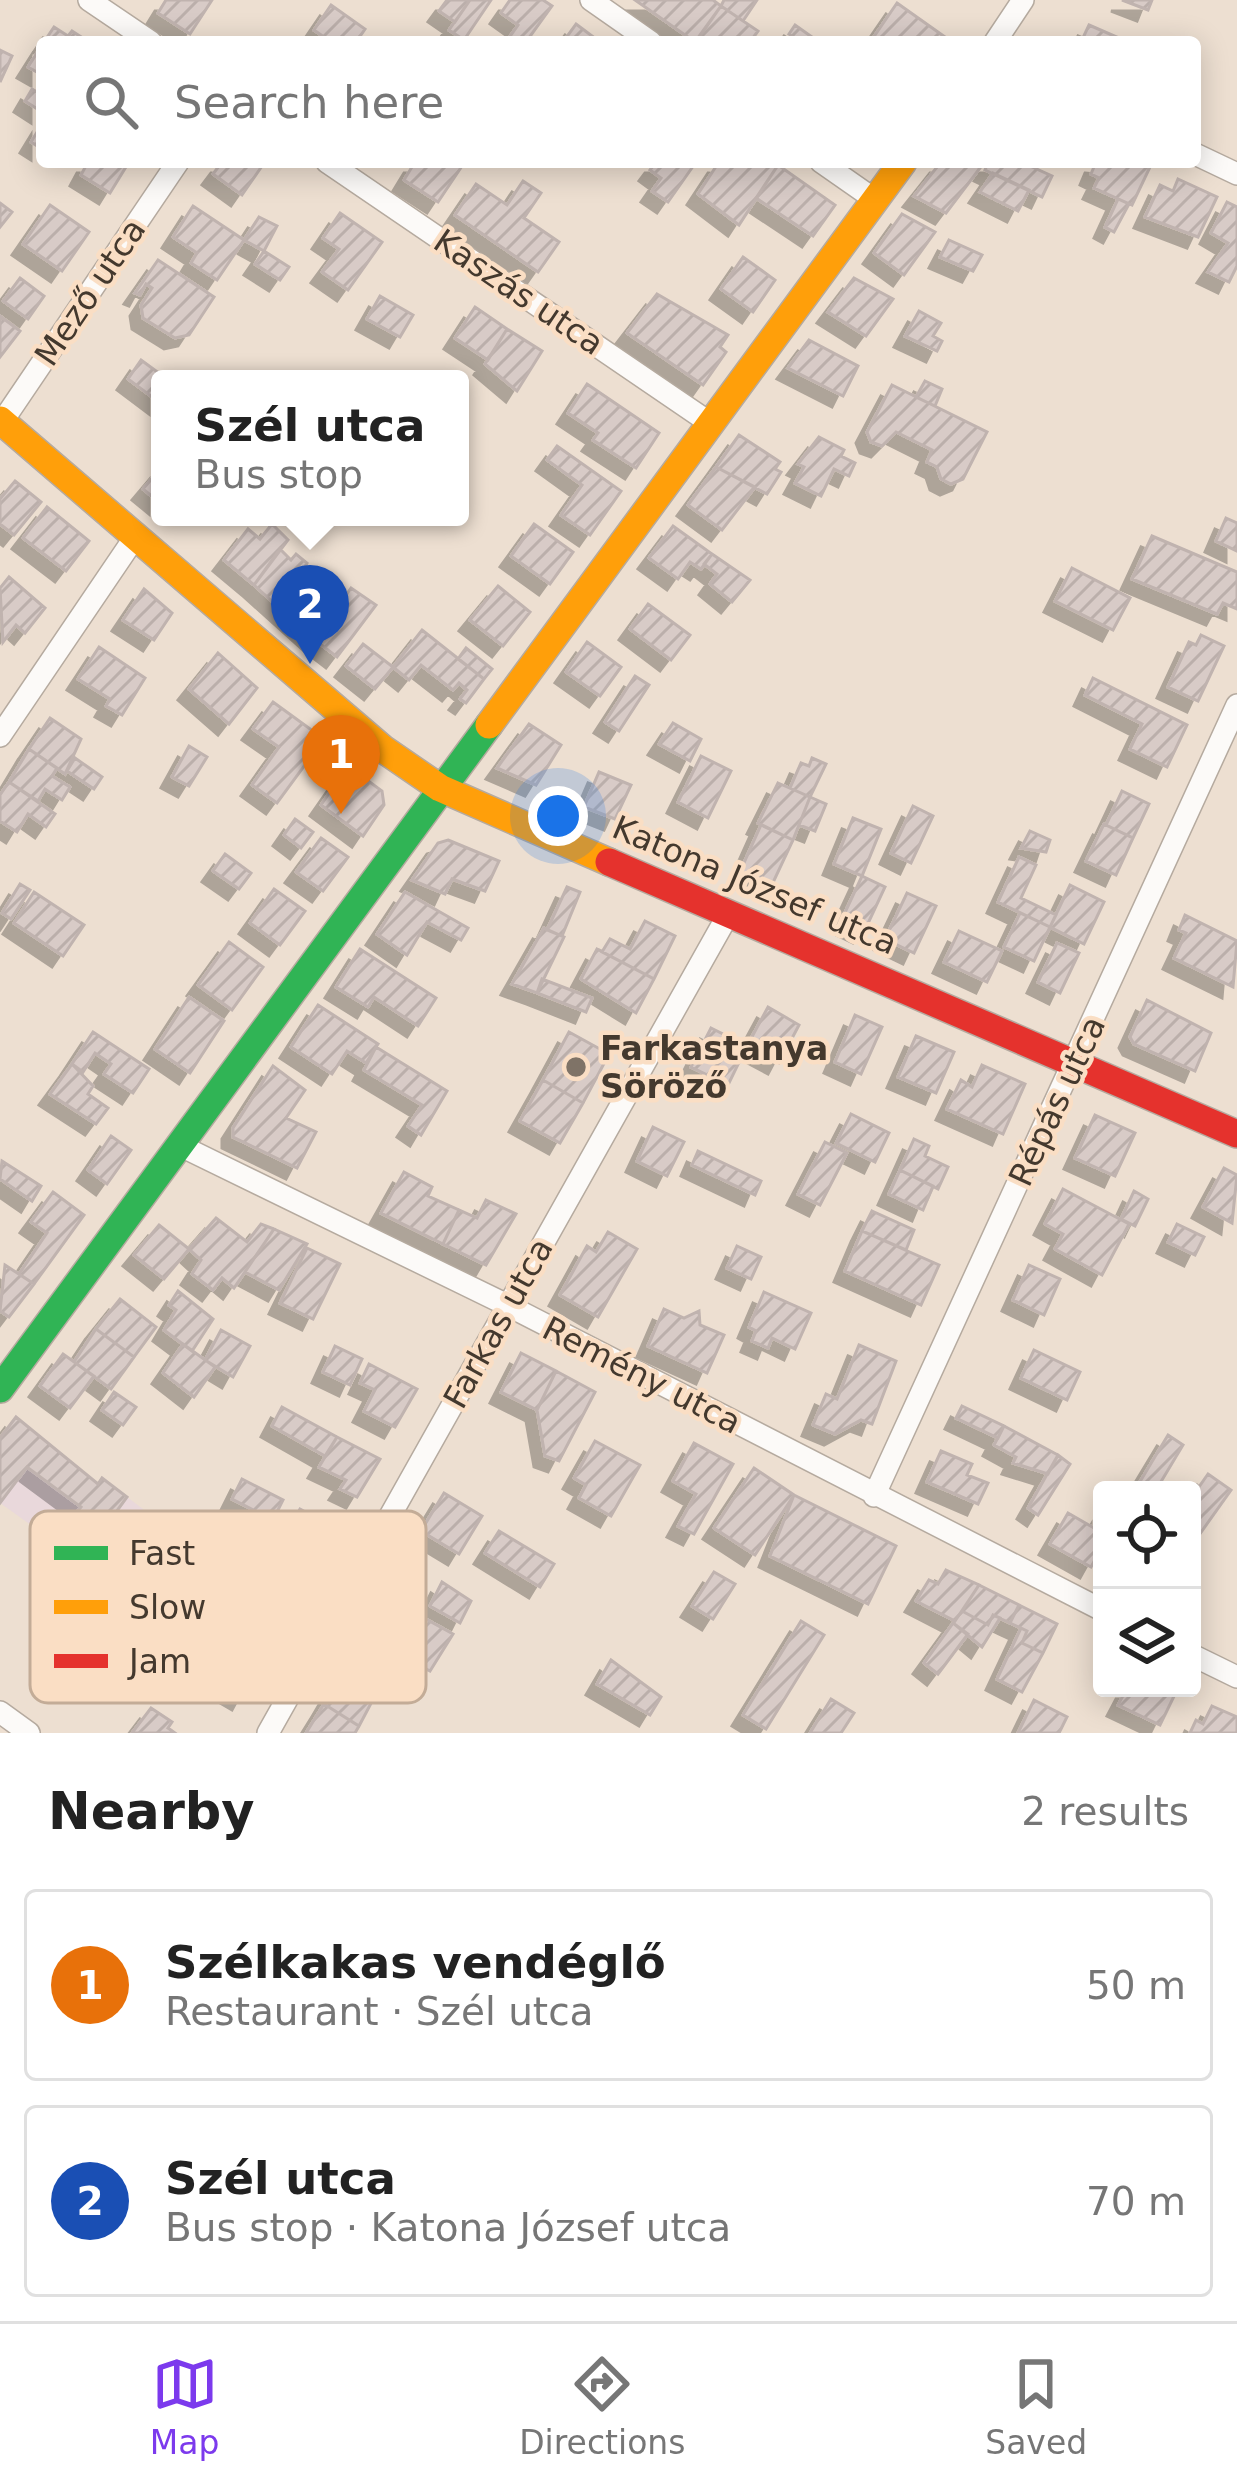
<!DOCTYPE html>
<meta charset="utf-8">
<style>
:root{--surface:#fff;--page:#f6f6f6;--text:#222;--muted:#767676;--line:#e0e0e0;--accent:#7c3aed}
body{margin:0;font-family:"DejaVu Sans",sans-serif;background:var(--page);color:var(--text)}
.controls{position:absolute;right:36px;bottom:36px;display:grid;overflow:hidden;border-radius:12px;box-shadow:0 6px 30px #0003}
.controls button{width:108px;height:108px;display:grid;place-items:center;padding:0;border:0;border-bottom:3px solid var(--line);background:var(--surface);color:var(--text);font:60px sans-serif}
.you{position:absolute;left:558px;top:816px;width:42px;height:42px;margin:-30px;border:9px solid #fff;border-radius:50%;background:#1a73e8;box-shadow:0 0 0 18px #1a73e833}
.badge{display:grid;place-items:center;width:78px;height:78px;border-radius:50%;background:var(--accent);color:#fff;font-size:39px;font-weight:700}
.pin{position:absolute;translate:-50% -99px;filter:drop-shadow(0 3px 6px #0008)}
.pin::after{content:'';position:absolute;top:63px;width:42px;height:36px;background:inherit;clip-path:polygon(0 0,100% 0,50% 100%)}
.popup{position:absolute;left:151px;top:370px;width:318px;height:156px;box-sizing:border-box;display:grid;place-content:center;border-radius:12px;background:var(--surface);filter:drop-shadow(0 3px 9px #0005);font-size:39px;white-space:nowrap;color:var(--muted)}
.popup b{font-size:45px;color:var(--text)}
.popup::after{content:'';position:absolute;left:50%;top:100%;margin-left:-24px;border:24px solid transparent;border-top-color:var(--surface)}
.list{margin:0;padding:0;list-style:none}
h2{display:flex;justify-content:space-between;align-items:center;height:156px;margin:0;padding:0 48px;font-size:51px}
h2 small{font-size:39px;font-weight:400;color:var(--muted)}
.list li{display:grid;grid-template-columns:78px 1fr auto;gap:36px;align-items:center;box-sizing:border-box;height:192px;margin:0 24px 24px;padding:0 24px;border:3px solid var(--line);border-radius:12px}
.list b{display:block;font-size:45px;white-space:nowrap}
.list p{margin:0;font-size:39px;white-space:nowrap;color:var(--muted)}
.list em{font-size:39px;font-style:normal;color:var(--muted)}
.icon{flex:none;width:66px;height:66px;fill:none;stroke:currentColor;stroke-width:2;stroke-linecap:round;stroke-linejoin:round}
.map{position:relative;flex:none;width:1237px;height:1733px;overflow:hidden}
.search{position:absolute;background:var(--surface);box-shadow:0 6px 30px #0003;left:36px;right:36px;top:36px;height:132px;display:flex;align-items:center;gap:30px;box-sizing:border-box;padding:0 42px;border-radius:12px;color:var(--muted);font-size:45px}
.sheet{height:588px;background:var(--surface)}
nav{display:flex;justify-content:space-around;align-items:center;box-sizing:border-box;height:168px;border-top:3px solid var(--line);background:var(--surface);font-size:33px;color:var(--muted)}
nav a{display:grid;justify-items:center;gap:6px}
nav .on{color:var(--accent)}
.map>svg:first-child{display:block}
.education{fill:#e9d8db}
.building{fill:url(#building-hatch);stroke:#c0b3af;stroke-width:3;filter:url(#shadow)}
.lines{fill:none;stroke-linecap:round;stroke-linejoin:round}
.street-casing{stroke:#b5aa9f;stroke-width:24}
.fast-casing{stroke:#b5aa9f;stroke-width:30}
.slow-casing{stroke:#b5aa9f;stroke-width:30}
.jam-casing{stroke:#b5aa9f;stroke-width:30}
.street{stroke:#fcfaf8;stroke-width:21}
.fast{stroke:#30b455;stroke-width:27}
.slow{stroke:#ff9f0a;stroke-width:27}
.jam{stroke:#e5322d;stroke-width:27}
.poi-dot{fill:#7f7367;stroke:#fadec4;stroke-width:4.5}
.labels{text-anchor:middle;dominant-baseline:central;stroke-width:9;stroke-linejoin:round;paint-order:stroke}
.street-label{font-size:33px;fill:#44392e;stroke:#fadec4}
.poi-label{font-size:33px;font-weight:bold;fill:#44392e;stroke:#fadec4;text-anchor:start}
.key{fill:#fadec4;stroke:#c3ac97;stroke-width:3}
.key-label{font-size:33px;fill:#44392e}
</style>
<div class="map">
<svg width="1237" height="1733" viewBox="0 0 1237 1733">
<defs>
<pattern id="building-hatch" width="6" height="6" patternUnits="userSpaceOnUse" patternTransform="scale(3)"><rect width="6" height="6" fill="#d8cbc7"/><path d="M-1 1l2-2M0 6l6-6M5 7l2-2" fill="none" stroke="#bbafab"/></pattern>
<filter id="shadow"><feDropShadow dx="-11" dy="11" stdDeviation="0" flood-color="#0004"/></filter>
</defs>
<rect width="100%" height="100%" fill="#eddfd1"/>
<!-- education -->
<path class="education" d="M16 1417 97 1484 102 1478 189 1544 152 1611 0 1503V1438Z"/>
<!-- building -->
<path class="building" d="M166 0H212L190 34 158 13Z
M447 0H470L455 22 439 11Z
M470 0H491L464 40 449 30Z
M510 0H543L552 6 526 42H506L518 25 501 13Z
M635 0H713L721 6 695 42Z
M724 0H757L743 21 721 6Z
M1122 0H1152L1148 10Z
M897 3 952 42 871 41Z
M331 5 365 29 356 42H331L314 30Z
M721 6 758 31 750 42H696Z
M576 24 600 42H563Z
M795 25 819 42H801L789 34Z
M1089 25 1126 41 1125 42H1081Z
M54 27 68 36 72 31 89 42H44Z
M42 45V75L28 67Z
M0 50 12 56 0 82Z
M32 89 42 95V112L25 101Z
M42 124V149L31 142Z
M88 162H129L110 193 81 175Z
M222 162H262L264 163 242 195 213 174Z
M415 162H463L464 163 438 202 404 180Z
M656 162H696L668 202 652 191 661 178 650 170Z
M719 162 778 165 739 225 698 194Z
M941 162H968L980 168 946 213 914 196Z
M988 162H1021L1052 176 1042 197 985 170Z
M1096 162 1150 167 1132 205 1094 188 1099 178 1091 174Z
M778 165 835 205 813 236 756 198Z
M993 173 1029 190 1018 211 980 192Z
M1178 179 1217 197 1198 237 1145 217 1160 185 1173 191Z
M523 181 541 193 524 218 559 242 538 272 455 215 476 184 507 205Z
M1118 199 1129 204 1114 232 1105 227Z
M1227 202 1237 207V266L1229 282 1208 272 1228 243 1211 233Z
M0 203 12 212 0 227Z
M50 205 89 232 62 271 23 244Z
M193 206 244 240 217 280 191 263 197 253 173 237Z
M340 213 382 242 348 290 322 272 339 249 323 238Z
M902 214 935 232 904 275 874 253Z
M259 217 277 226 264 251 244 240Z
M949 240 982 255 973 271 940 257Z
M264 251 289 267 280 280 255 264Z
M743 257 775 280 753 312 721 289Z
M158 260 214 297 189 335 175 338 143 318 141 305 152 288 146 284 140 295 135 293Z
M20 278 44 296 28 319 3 301Z
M854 278 893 299 866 336 828 312Z
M657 294 728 335 720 347 726 352 703 385 627 333Z
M380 296 413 315 400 337 367 319Z
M475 307 507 329 488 360 455 338Z
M919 311 941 323 933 336 942 341 937 351 905 336Z
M0 316 20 331 0 357Z
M507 329 542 351 517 391 485 364Z
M809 340 858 366 843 396 788 368Z
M141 360 167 379H160V403L128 379Z
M925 381 942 389 935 406 916 397Z
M587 384 659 433 636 468 593 440 598 433 568 413Z
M892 385 987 432 963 479 951 484 941 479 937 467 927 462 932 450 896 432 882 446 871 442 867 432Z
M739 435 780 462 775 469 781 472 767 494 716 467Z
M819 437 844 450 841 456 855 463 849 476 834 469 821 496 795 483 804 467 798 464Z
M557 446 621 491 590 535 561 515 582 485 547 460Z
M716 467 755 487 722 530 688 505Z
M160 469V503L143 489Z
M15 481 41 502 14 535 0 524V499Z
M47 507 89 541 66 571 23 538Z
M1226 518 1237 523V551L1216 541Z
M272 524 288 540 254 585 224 560 248 529 260 539Z
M534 524 573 552 550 584 511 556Z
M673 526 712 554 701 569 690 562 678 579 649 558Z
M1152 536 1237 572V609L1223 603 1217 614 1132 579Z
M280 549 291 560 296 554 307 563 302 572 339 604 315 640 254 585Z
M712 554 750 580 732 602 710 584 717 574 704 564Z
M1072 568 1130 598 1113 630 1055 601Z
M9 577 45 608 25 633 16 625 3 642 0 588Z
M498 586 530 612 503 646 470 620Z
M351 588 376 605 337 657 315 640Z
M144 589 172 613 154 640 123 620Z
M648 604 690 635 671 660 630 629Z
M422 630 484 679 466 703 460 699 467 690 459 683 453 690 421 665 409 680 393 667Z
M1201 635 1224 646 1198 701 1168 687 1189 642 1196 645Z
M587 642 621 667 600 696 566 672Z
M363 644 393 667 375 689 346 666Z
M99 647 145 678 122 715 106 706 110 699 78 679Z
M466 648 492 669 484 679 458 659Z
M218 653 257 688 229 724 189 689Z
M635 676 649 685 619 731 605 722Z
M1093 678 1187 725 1167 767 1130 749 1142 724 1085 695Z
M273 702 324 739 277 803 252 785 279 747 253 729Z
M50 718 81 739 65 774 29 749Z
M673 723 701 739 690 761 659 744Z
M529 724 561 745 536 785 497 768Z
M189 746 207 757 189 786 172 777Z
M29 749 57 768 52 776 70 787 62 800 45 789 38 801 9 782Z
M701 756 731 771 708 818 678 802Z
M75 758 102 777 94 789 67 771Z
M812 758 826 764 810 797 790 788 801 763 809 766Z
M348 766 382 791 384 805 363 836 321 805Z
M599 772 631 785 615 819 584 807Z
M9 782 55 814 46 827 28 814 17 832 0 821V795Z
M778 783 810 797 793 840 758 823Z
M1122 791 1149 804 1133 838 1106 825Z
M810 797 826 804 815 831 799 825Z
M913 806 933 816 911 863 891 853Z
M853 818 881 829 862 876 834 864Z
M295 819 313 832 301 848 284 835Z
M1104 824 1133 838 1116 875 1086 861Z
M761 825 793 840 770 889 739 874Z
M1030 831 1050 840 1046 852 1021 848Z
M321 838 348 857 323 891 296 872Z
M448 840 499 861 485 891 452 879 445 894 412 880 438 843Z
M225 854 251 873 239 889 213 871Z
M1019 857 1036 865 1021 898 1056 915 1050 927 998 902Z
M862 876 885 887 864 932 841 921Z
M20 884 30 890 11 919 2 913Z
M1070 885 1104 902 1084 944 1050 927Z
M567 887 580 892 562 936 547 930Z
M274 889 305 911 280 945 250 923Z
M34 892 84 925 63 956 14 923Z
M405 892 468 928 461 940 427 922 407 955 377 934Z
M907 893 936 906 914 953 885 939Z
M1020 913 1050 927 1034 961 1004 947Z
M1185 915 1237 941 1233 987 1174 958 1186 933 1179 930Z
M645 921 675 936 654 979 602 952 610 939 630 949Z
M544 928 564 937 537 993 512 984Z
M959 931 1002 951 987 982 944 962Z
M229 942 263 967 232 1010 198 985Z
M1057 943 1079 953 1060 993 1038 982Z
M360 949 436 998 418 1026 374 997 368 1007 336 987Z
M597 949 654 979 636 1013 581 979Z
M542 979 592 998 586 1012 537 993Z
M189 997 224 1021 190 1073 155 1049Z
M1147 1000 1211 1033 1195 1071 1134 1044 1130 1037Z
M318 1005 378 1044 366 1063 347 1051 332 1074 291 1047Z
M768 1007 799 1025 779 1063 747 1046Z
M855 1015 882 1027 861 1074 835 1062Z
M711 1028 747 1046 728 1085 691 1067Z
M93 1032 149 1069 133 1093 104 1074 111 1064 95 1053 83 1072 72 1064Z
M569 1032 609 1054 583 1103 543 1080Z
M916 1036 954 1052 936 1093 898 1077Z
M376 1047 447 1091 421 1135 408 1126 422 1105 364 1070Z
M72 1064 93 1086 88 1094 108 1108 96 1124 50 1094Z
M982 1065 1025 1084 1003 1134 947 1109 961 1080 972 1087Z
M273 1066 305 1090 286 1118 316 1132 297 1168 233 1137V1128Z
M543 1080 583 1103 560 1143 520 1121Z
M851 1114 889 1133 875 1162 836 1143Z
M1095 1115 1135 1133 1115 1176 1075 1158Z
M653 1127 684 1142 667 1176 637 1161Z
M111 1136 131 1150 107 1184 88 1170Z
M914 1139 929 1146 925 1156 948 1167 938 1189 900 1170Z
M825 1142 847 1153 820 1205 798 1194Z
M698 1151 761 1181 755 1195 692 1165Z
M2 1161 41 1186 32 1201 0 1179Z
M1224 1168 1237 1175 1232 1223 1203 1207Z
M900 1170 933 1186 923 1210 889 1194Z
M404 1172 432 1187 428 1196 459 1210 443 1244 381 1213Z
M1063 1189 1129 1224 1102 1275 1055 1249 1063 1234 1045 1224Z
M1134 1191 1148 1199 1135 1226 1121 1219Z
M53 1192 84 1215 34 1284 19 1274 47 1233 31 1222Z
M486 1200 516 1214 486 1265 443 1244 459 1210 477 1218Z
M872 1211 914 1230 906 1250 862 1231Z
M216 1218 247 1242 261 1224 274 1229 234 1288 222 1278 213 1290 192 1274 201 1260 189 1249Z
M1177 1224 1204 1237 1195 1255 1168 1242Z
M159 1225 189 1249 164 1279 134 1255Z
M274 1229 307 1244 279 1290 245 1272Z
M862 1231 939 1265 921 1305 845 1271Z
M608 1232 637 1249 598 1317 560 1295 587 1246 596 1252Z
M737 1246 761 1257 751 1279 727 1268Z
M307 1248 340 1264 313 1319 280 1303Z
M5 1265 34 1284 9 1317 0 1311Z
M1029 1265 1060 1279 1044 1315 1013 1300Z
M178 1291 213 1319 192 1351 164 1330 176 1310 169 1305Z
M764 1292 811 1313 795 1349 772 1338 768 1348 752 1341 756 1331 749 1327Z
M120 1299 156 1327 134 1357 96 1329Z
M664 1309 684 1318 699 1311 700 1325 724 1335 707 1373 648 1346Z
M96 1329 134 1357 111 1389 74 1362Z
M221 1330 250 1346 233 1377 205 1360Z
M183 1344 215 1367 194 1397 163 1373Z
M859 1345 896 1361 872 1424 861 1420 835 1434 813 1425 826 1394 837 1399Z
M335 1346 362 1359 350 1385 323 1372Z
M1034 1350 1080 1372 1067 1400 1021 1378Z
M521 1353 556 1371 537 1410 501 1392Z
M63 1354 94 1376 70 1408 40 1386Z
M369 1364 417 1389 395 1427 364 1411 375 1390 360 1383Z
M556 1371 595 1392 559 1461 545 1456 537 1410Z
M114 1392 136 1407 123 1425 102 1410Z
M962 1406 1004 1426 998 1438 956 1418Z
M282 1407 337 1437 325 1456 272 1426Z
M16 1417 98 1484 102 1478 127 1497 95 1541 69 1522 81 1507 27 1467 0 1503V1438Z
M1004 1426 1058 1455 1048 1474 1013 1463 1016 1457 994 1445Z
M1168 1435 1183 1445 1156 1490H1135Z
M337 1437 380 1459 357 1497 340 1489 346 1480 319 1467Z
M595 1441 640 1465 611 1516 579 1498 586 1485 574 1478Z
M694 1443 733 1464 694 1534 678 1526 696 1494 673 1481Z
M941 1451 972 1464 967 1475 988 1483 978 1504 927 1482Z
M1058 1455 1070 1464 1038 1515 1028 1508Z
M754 1468 794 1495 755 1555 714 1528Z
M1208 1474 1231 1490 1192 1545V1497Z
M242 1479 283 1500 273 1520 232 1499Z
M444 1493 482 1516 459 1554 421 1531Z
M794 1495 896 1546 868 1604 770 1556Z
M300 1509 339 1530 301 1595 263 1576Z
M1068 1513 1094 1528 1102 1514V1547L1091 1567 1050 1544Z
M499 1531 554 1564 540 1587 485 1553Z
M946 1570 979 1585 955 1621 916 1601 929 1580 938 1584Z
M255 1572 301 1595 263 1662 217 1637 228 1616 210 1606 226 1573 249 1585Z
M714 1572 735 1584 713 1619 692 1606Z
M442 1582 471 1601 460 1623 430 1606Z
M979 1585 1019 1605 1010 1623 993 1615 988 1625 962 1611Z
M1019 1605 1057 1624 1043 1653 1022 1643 1027 1631 1010 1623Z
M962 1611 988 1625 993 1615 1000 1618 982 1647 953 1623Z
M424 1618 453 1634 430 1671 402 1656Z
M801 1621 824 1635 766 1729 743 1715Z
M953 1623 968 1634 938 1674 924 1663Z
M1021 1628 1027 1631 1022 1643 1043 1653 1022 1692 997 1679Z
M226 1643 263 1662 243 1699 207 1678Z
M611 1660 661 1697 650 1715 597 1684Z
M344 1670 377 1692 359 1726 324 1704Z
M1127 1688H1178L1160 1725 1118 1705Z
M831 1699 854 1713 841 1733H810Z
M1034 1700 1067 1717 1059 1733H1018Z
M324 1704 359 1726 355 1733H306Z
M1212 1706 1237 1717V1733H1190L1196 1720 1203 1724Z
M151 1708 172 1722 168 1728 175 1733H132Z"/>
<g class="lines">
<!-- street casing -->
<g class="street-casing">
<path id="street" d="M89 0 151 42
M591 0 651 42
M995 42 1023 0
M1195 154 1237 174
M327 162 710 423
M821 162 874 199
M2 422 178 162
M0 736 135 537
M179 1145 507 1305 1102 1610
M874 1496 1237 705
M1192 1655 1237 1677
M0 1712 29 1733
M268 1733 729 913"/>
</g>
<!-- fast casing -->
<g class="fast-casing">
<path id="fast" d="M0 1389 489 725"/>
</g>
<!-- slow casing -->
<g class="slow-casing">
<path id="slow" d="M0 420 383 749 440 788 609 862
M489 725 903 162"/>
</g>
<!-- jam casing -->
<g class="jam-casing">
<path id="jam" d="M609 862 1237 1134"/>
</g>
<!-- street -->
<use href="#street" class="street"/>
<!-- fast -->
<use href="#fast" class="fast"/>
<!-- slow -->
<use href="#slow" class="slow"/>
<!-- jam -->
<use href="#jam" class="jam"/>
</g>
<!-- markers -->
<circle class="poi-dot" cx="576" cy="1067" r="12"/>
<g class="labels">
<!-- street labels -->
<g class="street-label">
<text transform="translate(90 292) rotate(-56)">Mező utca</text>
<text transform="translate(519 292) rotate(34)">Kaszás utca</text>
<text transform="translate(755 885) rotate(23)">Katona József utca</text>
<text transform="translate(1057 1101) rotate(-65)">Répás utca</text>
<text transform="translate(498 1323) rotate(-61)">Farkas utca</text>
<text transform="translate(642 1375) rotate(27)">Remény utca</text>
</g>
<!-- poi labels -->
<g class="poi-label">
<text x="600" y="1048">Farkastanya<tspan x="600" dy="38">Söröző</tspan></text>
</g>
</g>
<!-- legend -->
<rect x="30" y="1511" width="396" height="192" rx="18" class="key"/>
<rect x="54" y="1546" width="54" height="14" fill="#30b455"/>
<rect x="54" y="1600" width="54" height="14" fill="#ff9f0a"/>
<rect x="54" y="1654" width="54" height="14" fill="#e5322d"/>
<g class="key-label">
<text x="129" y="1565">Fast</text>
<text x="129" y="1619">Slow</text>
<text x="129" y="1673">Jam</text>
</g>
</svg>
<div class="controls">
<button><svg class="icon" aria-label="locate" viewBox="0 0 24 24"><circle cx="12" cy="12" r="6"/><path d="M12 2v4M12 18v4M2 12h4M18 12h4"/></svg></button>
<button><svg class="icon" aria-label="layers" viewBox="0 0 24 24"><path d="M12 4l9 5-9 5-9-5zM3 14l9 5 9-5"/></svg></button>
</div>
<div class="you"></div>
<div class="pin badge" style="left:341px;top:814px;background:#e8710a">1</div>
<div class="pin badge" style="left:310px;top:664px;background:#1a4fb4">2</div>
<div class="popup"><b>Szél utca</b>Bus stop</div>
<div class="search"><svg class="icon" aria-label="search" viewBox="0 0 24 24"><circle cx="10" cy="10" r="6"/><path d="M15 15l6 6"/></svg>Search here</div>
</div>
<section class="sheet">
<h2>Nearby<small>2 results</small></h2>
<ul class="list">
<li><span class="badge" style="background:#e8710a">1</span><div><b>Szélkakas vendéglő</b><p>Restaurant · Szél utca</p></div><em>50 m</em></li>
<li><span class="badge" style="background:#1a4fb4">2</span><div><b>Szél utca</b><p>Bus stop · Katona József utca</p></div><em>70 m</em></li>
</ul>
</section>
<nav>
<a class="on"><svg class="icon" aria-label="map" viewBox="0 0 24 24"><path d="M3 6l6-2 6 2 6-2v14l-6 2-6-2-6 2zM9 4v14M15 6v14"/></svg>Map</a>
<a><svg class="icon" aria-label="directions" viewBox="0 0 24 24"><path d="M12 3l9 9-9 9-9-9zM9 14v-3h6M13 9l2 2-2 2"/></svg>Directions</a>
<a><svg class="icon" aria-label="saved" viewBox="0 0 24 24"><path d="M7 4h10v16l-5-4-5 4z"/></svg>Saved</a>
</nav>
